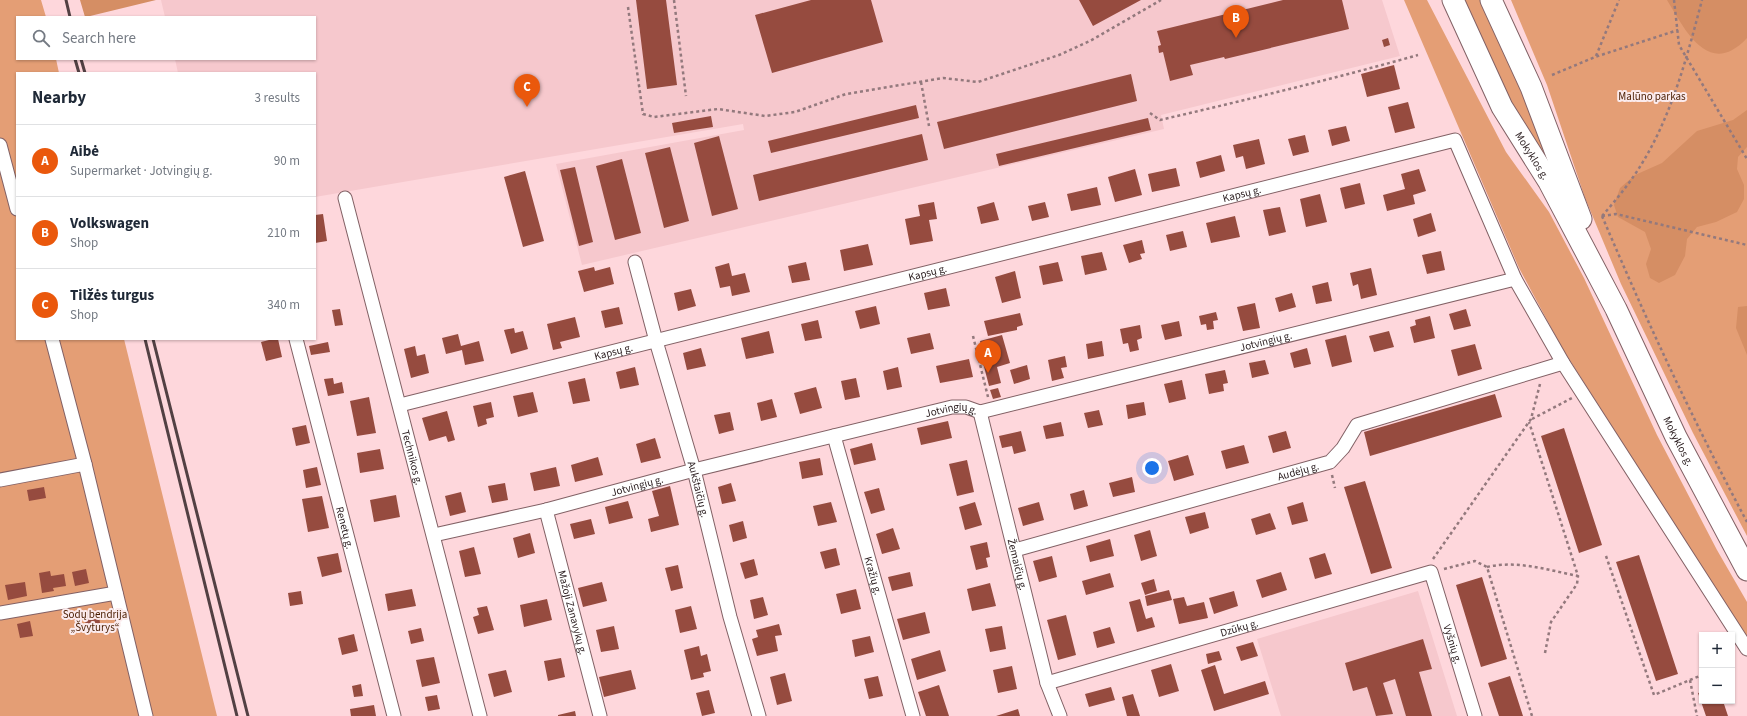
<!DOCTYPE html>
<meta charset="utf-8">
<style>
:root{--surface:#fff;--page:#f2f2f3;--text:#1f2937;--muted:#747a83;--line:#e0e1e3;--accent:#ea580c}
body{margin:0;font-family:"Source Sans 3",sans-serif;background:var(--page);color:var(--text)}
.controls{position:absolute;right:12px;bottom:12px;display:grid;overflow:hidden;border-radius:0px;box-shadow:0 1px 3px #0004}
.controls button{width:36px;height:36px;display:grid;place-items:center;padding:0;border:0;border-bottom:1px solid var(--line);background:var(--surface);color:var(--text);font:20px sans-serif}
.you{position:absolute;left:1152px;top:468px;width:14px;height:14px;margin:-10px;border:3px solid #fff;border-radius:50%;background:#1a73e8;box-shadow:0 0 0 6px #1a73e833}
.badge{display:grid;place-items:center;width:26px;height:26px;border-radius:50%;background:var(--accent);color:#fff;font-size:13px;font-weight:700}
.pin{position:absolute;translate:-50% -33px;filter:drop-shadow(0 1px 2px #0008)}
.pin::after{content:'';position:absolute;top:21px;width:14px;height:12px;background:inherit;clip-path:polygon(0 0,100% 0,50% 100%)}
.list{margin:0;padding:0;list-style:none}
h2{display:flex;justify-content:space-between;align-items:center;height:52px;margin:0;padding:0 16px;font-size:17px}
h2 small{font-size:13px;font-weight:400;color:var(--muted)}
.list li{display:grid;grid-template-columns:26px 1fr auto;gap:12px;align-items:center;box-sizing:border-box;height:72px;padding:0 16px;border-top:1px solid var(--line)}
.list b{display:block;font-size:15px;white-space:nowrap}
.list p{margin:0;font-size:13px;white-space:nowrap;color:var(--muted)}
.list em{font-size:13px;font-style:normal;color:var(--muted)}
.icon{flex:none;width:22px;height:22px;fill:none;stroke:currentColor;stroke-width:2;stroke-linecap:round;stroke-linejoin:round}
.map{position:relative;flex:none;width:1747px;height:716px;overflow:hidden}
.search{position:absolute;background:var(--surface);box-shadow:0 1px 3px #0004;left:16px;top:16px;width:300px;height:44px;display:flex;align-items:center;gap:10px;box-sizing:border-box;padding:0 14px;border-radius:0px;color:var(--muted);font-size:15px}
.panel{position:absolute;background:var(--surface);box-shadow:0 1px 3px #0004;left:16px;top:72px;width:300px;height:268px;border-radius:0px}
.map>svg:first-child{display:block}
.built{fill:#f6c8cd}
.green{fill:#e49e75}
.forest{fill:#d58e64}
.building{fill:#964b3f}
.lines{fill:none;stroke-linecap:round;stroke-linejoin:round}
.minor-casing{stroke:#826165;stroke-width:15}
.primary-casing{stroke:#826165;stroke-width:23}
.path{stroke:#93797d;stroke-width:2.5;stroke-dasharray:3 3;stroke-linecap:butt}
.minor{stroke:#fff;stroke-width:13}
.primary{stroke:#fff;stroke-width:21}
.rail{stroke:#524043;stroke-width:3}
.labels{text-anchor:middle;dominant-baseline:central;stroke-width:4;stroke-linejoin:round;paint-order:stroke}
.park-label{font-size:11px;fill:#4a1d00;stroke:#fbebed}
.street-label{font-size:11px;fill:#2a1d1f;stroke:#fbebed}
</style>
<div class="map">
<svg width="1747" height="716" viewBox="0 0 1747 716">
<rect width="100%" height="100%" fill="#fed7dc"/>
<!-- built -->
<path class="built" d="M161 0H1382L1400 56 1161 115 1164 129 582 265 556 164 744 130 743 124 315 197V73H178L175 59H315V17H165Z
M1418 591 1457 716H1281L1257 639Z"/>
<!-- green -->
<path class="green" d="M0 0H41L46 17H17V59H56L59 73H17V339H124L217 716H0Z
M1404 0H1427L1506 152 1549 212 1584 278 1657 435 1717 550 1747 602V639L1562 348 1519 268Z
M1463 0H1480L1526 102 1552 169 1520 121Z
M1511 0H1747V536L1693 433 1621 284 1585 198 1547 85Z"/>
<!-- forest -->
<path class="forest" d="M80 0H156L86 17H85Z
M1667 0H1747V38C1709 79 1685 30 1667 0Z
M1747 110V147L1738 157 1737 169 1744 185V199L1737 212 1716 222 1697 227 1687 239 1685 256 1675 275 1659 283 1650 278 1646 264 1651 249 1645 232 1618 217 1614 205 1620 188 1635 175 1662 163 1697 131 1733 120Z
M1747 306V355L1736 328 1738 307Z"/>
<!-- building -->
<path class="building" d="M636 0H666L677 85 647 89Z
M811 0H871L883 42 772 73 755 15Z
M1079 0H1141L1093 26Z
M1283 0H1342L1349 29 1225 59 1224 57 1190 65 1193 75 1170 81 1163 52 1159 53 1158 46 1161 45 1157 31Z
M1388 38 1390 45 1384 47 1382 40Z
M1394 65 1400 89 1367 97 1361 74Z
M1131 74 1137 101 944 149 937 122Z
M1408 102 1415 128 1395 133 1388 107Z
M916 105 919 118 771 153 768 141Z
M711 116 713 127 674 133 672 123Z
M1148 118 1151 130 999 166 996 154Z
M1346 126 1350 141 1332 146 1328 130Z
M922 134 928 160 759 201 753 175Z
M1305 135 1309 152 1293 156 1288 139Z
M719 136 738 209 712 216 694 143Z
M1259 139 1265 164 1246 169 1243 156 1236 158 1233 145Z
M670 147 689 221 664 228 645 153Z
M1221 155 1225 171 1200 178 1196 162Z
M622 159 641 233 615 240 596 166Z
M575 167 593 242 579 246 560 170Z
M1176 168 1180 186 1152 192 1148 174Z
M1135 169 1142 195 1115 202 1108 177Z
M1419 169 1426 191 1413 195 1415 204 1387 211 1383 195 1405 189 1401 174Z
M525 171 544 241 523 247 504 177Z
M1360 183 1365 204 1345 209 1340 188Z
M1097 187 1101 205 1071 211 1067 194Z
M1320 194 1327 222 1306 227 1300 199Z
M934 202 937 219 929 220 933 241 910 245 905 219 920 216 918 205Z
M994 202 999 220 981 224 977 207Z
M1045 202 1049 217 1032 221 1028 206Z
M1280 207 1286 232 1269 236 1263 210Z
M1431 213 1436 231 1418 237 1413 219Z
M323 214 327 241 315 243V215Z
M1235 216 1240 237 1211 243 1206 223Z
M1183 231 1187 247 1170 251 1166 235Z
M1142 240 1145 253 1140 254 1142 259 1129 263 1123 245Z
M868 244 873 265 844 271 840 250Z
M1441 251 1445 270 1427 274 1422 255Z
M1102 252 1107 270 1085 275 1081 256Z
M806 262 810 280 792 283 788 266Z
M1058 262 1063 281 1043 285 1039 266Z
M729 263 732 276 745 273 750 292 732 296 730 286 720 288 715 267Z
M594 267 595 271 610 267 614 284 584 292 578 271Z
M1371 268 1377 295 1361 299 1358 284 1353 286 1350 273Z
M1015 271 1021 298 1002 303 995 277Z
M1328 282 1332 301 1316 304 1312 286Z
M946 288 950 306 928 310 924 293Z
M691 289 696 306 678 311 674 293Z
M1292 293 1296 307 1279 312 1275 298Z
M1255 303 1260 328 1243 331 1237 307Z
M876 306 880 324 860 329 855 311Z
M619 307 623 324 605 328 601 311Z
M340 309 343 325 335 326 332 310Z
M1466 309 1471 326 1454 330 1449 314Z
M1216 312 1218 320 1213 321 1214 329 1207 330 1206 324 1201 325 1199 316Z
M1020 313 1023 325 1017 327V330L988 336 984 321Z
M1430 316 1435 338 1414 343 1410 327 1416 325 1415 320Z
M575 317 580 337 560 342 562 348 553 350 547 324Z
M818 320 822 338 805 341 801 324Z
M1179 321 1182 336 1165 340 1161 325Z
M1140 325 1142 338 1137 340 1139 350 1130 352 1128 343 1123 344 1120 329Z
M514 328 515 333 523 331 528 349 511 354 504 330Z
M769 331 774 353 746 359 741 338Z
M1389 331 1394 347 1374 352 1369 336Z
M930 333 934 349 911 354 907 338Z
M458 334 461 346 479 341 484 361 465 365 462 350 446 354 442 338Z
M1002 335 1010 363 997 367 1001 383 989 386 980 351 982 350 980 341Z
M1346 335 1352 362 1332 367 1325 340Z
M273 339H278L282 357 266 361 261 342Z
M1102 341 1104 356 1088 359 1086 344Z
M328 342 330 352 311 355 309 346Z
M1475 344 1482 369 1458 376 1451 350Z
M415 346 417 356 425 354 429 373 411 378 404 349Z
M701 348 706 366 687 370 683 353Z
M1307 348 1311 364 1294 368 1290 353Z
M1065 356 1067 367 1061 368 1064 378 1052 381 1048 360Z
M969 359 973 377 940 383 936 366Z
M1265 360 1269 374 1252 378 1249 363Z
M1027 365 1030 379 1014 384 1010 370Z
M635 367 639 385 620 389 616 372Z
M898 367 902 387 887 390 883 371Z
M1225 370 1228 383 1223 384 1224 391 1209 394 1205 374Z
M333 378 334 384 342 382 344 393 328 396 324 379Z
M585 378 590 401 573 404 568 382Z
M856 378 860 397 845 400 841 381Z
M1182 380 1186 399 1169 403 1164 384Z
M816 387 822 408 800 414 794 393Z
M998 388 1001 397 993 399 990 390Z
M533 392 538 412 518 417 513 396Z
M1495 394 1502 417 1370 456 1364 432Z
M369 397 376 433 357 436 350 401Z
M772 399 777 417 761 421 757 403Z
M491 402 494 417 486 419 487 424 478 427 473 406Z
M1144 402 1146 415 1128 419 1126 405Z
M1099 410 1103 425 1088 428 1084 413Z
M447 411 455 440 448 442 446 436 429 441 422 418Z
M730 412 734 430 719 434 714 415Z
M948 421 952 438 921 445 917 428Z
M1061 422 1064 436 1046 439 1043 426Z
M306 425 310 443 296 446 292 428Z
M1564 428 1602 545 1579 553 1541 436Z
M1021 431 1026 451 1014 454 1012 446 1002 448 999 436Z
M1286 431 1291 448 1273 453 1268 436Z
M655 438 661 458 641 463 636 444Z
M872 443 876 460 854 465 850 449Z
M1244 445 1249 463 1226 469 1221 451Z
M380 449 384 469 360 473 357 453Z
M1188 455 1194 475 1174 481 1168 461Z
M598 457 603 475 575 482 571 465Z
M820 458 823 475 802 479 799 462Z
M967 460 974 492 957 496 949 464Z
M317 467 321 485 306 488 303 470Z
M556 467 560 486 534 491 530 473Z
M1132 477 1135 492 1113 497 1109 483Z
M1365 481 1392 568 1371 574 1344 487Z
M505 483 508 500 492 503 488 486Z
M731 483 736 501 722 504 718 487Z
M670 486 679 525 651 532 648 519 659 516 652 491Z
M44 487 46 498 29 501 27 490Z
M879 488 885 510 871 514 864 492Z
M1084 490 1088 506 1074 510 1070 494Z
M461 492 466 512 450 516 445 496Z
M396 495 400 517 374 522 370 500Z
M322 496 329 528 308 532 302 499Z
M628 501 633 518 609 524 605 507Z
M831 502 837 522 818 526 813 506Z
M975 502 982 525 965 530 959 507Z
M1039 502 1044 520 1023 526 1018 508Z
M1303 502 1308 521 1292 525 1287 507Z
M1205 512 1209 528 1190 534 1185 517Z
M1270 513 1276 529 1256 535 1251 519Z
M591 519 595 534 574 539 570 524Z
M743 521 747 538 733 542 729 525Z
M893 528 900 549 882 554 876 534Z
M1150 530 1157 556 1141 561 1134 535Z
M530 533 535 553 518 558 513 538Z
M1110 539 1114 556 1090 562 1086 546Z
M987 542 990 557 986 558 988 567 976 570 970 546Z
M474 547 481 574 465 577 459 551Z
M836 548 840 565 825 569 820 552Z
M338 553 342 572 322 577 317 557Z
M1325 553 1332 574 1315 579 1309 558Z
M1639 555 1678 674 1656 681 1616 562Z
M1052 556 1057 577 1039 582 1033 561Z
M754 559 758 575 745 579 740 563Z
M678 565 683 588 671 591 665 568Z
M86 569 89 583 75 586 72 572Z
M50 571 51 576 64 574 66 586 53 588 54 591 42 593 39 573Z
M910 572 913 586 892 591 888 577Z
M1281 572 1287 590 1262 598 1256 580Z
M1110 573 1114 587 1086 595 1082 581Z
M1482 577 1507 659 1481 667 1456 585Z
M1154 579 1157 591 1145 595 1141 583Z
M25 582 27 596 8 600 5 585Z
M602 582 607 601 583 607 578 588Z
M990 583 996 606 972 611 967 589Z
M412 589 416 606 388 611 385 594Z
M856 589 861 609 841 614 836 594Z
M1169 590 1172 600 1147 606 1145 596Z
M301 591 303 604 290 606 288 593Z
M1234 591 1238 606 1214 614 1209 598Z
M763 597 768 615 754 619 750 600Z
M1184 597 1187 606 1204 602 1208 618 1179 624 1173 599Z
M547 599 552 620 524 627 520 605Z
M1140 599 1146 619 1152 617 1155 627 1137 632 1129 602Z
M487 606 494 630 478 634 473 617 479 615 477 608Z
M691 606 697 629 680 633 675 610Z
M98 610 100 623 86 626 84 613Z
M925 612 930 633 903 640 897 619Z
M1066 615 1076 655 1058 660 1047 620Z
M30 621 33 636 20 638 17 624Z
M779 624 782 635 775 636 778 651 757 656 752 639 758 637 756 630Z
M614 626 619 649 601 652 596 630Z
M1002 626 1006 649 990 652 985 629Z
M1110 627 1115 643 1097 648 1093 632Z
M421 628 424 641 411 644 408 631Z
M354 634 358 651 342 655 338 638Z
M870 636 874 652 855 657 852 640Z
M1423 639 1432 669 1419 672 1432 716H1406L1395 679 1383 683 1393 714 1376 716 1367 687 1353 691 1345 663Z
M1253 642 1258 656 1241 661 1236 647Z
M699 646 701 656 707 654 711 671 703 673 704 677 691 680 684 650Z
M940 650 946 671 917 680 911 659Z
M1219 651 1222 660 1208 664 1206 654Z
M434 657 440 683 422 687 416 660Z
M561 658 565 677 548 681 544 661Z
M1171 664 1179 691 1159 697 1151 670Z
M1215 665 1224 694 1265 681 1269 694 1214 711 1201 670Z
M1012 666 1017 689 998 693 993 670Z
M506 670 512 692 494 697 488 674Z
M631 670 636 689 604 697 599 677Z
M785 673 792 701 777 705 770 677Z
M878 676 883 696 869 699 864 679Z
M1510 676 1523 716H1499L1488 683Z
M361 684 363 696 354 697 352 686Z
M939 685 949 716H926L918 692Z
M1111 687 1115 700 1089 707 1085 694Z
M709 690 715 713 702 716 696 693Z
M1702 692V701H1723L1728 716H1706L1698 693Z
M1133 694 1140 716H1127L1122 697Z
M437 695 440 709 428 711 425 697Z
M374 705 376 716H351L350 709Z
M1018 709 1020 716H996Z
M575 711 576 716H558V715Z"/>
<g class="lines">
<!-- minor casing -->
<g class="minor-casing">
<g id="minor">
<path d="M0 145 17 209"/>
<path id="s1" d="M345 198 480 716"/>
<path id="s2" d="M635 262 656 341 694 470 730 617 759 716"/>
<path d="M52 339 85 464 146 716"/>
<path id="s3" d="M296 339 394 716"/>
<path id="s4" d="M400 405 1455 140 1515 279 1563 363 1747 649"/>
<path id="s5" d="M980 412 1047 683 1060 716"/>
<path id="s6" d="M834 436 913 716"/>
<path d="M0 480 85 464"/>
<path id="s7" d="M546 510 600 716"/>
<path id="s8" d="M434 535 546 510 694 470 952 407H966L980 412 1515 279"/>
<path id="s9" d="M1015 550 1330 462 1343 448 1357 425 1563 363"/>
<path d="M0 613 116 593"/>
<path id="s10" d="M1047 683 1431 572 1475 716"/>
</g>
</g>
<!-- primary casing -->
<g class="primary-casing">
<g id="primary">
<path id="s11" d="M1453 0 1502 107 1549 182 1616 309 1676 437 1747 570"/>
<path d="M1491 0 1531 87 1581 219"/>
</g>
</g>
<!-- path -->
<path class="path" d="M674 0 686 96
M1674 0 1679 45 1747 159
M628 7 643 114 654 117 718 109 765 116 795 112 846 94 943 78 978 82 1059 55 1090 41 1161 0
M1596 56 1619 0
M1552 75 1595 57 1678 30
M921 82 929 126
M1150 113 1160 120C1246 100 1333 79 1418 55
M1602 216C1646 320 1694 422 1747 522
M1602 216C1616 200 1630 183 1641 165 1672 115 1687 57 1702 0
M1602 216 1616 214 1747 245
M973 336 988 397
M1532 419 1572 398
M1332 475 1335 488
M1606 556 1654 695 1702 675
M1433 559 1531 419 1540 384
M1487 567C1517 560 1548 570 1578 576L1529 422
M1444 569 1475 561 1487 567 1532 716
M1545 653 1551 622 1577 584 1578 576
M1690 680 1697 716"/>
<!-- minor -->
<use href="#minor" class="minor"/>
<!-- primary -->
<use href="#primary" class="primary"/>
<!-- rail -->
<path class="rail" d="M66 0 70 17
M75 59 79 73
M81 59 85 73
M145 339 237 716
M153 339 248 716"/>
</g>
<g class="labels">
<!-- park labels -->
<g class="park-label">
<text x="1652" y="96">Malūno parkas</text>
<text x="95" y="614">Sodų bendrija<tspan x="95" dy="13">„Švyturys“</tspan></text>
</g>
<!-- street labels -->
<g class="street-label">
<text stroke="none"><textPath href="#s11" startOffset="175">Mokyklos g.</textPath></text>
<text stroke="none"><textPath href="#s4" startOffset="868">Kapsų g.</textPath></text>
<text stroke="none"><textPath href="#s4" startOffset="544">Kapsų g.</textPath></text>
<text stroke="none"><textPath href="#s8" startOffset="857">Jotvingių g.</textPath></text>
<text stroke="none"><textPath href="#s4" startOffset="220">Kapsų g.</textPath></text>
<text stroke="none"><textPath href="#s8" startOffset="533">Jotvingių g.</textPath></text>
<text stroke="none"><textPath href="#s11" startOffset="496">Mokyklos g.</textPath></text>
<text stroke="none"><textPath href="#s1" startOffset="268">Technikos g.</textPath></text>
<text stroke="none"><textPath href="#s9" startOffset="294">Audėjų g.</textPath></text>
<text stroke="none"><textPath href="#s8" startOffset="209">Jotvingių g.</textPath></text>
<text stroke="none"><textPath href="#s2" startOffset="236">Aukštaičių g.</textPath></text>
<text stroke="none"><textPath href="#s3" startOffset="195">Renetų g.</textPath></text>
<text stroke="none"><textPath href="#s5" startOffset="157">Žemaičių g.</textPath></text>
<text stroke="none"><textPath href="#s6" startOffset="145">Kražių g.</textPath></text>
<text stroke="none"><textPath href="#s7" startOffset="106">Mažoji Zanavykų g.</textPath></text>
<text stroke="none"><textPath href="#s10" startOffset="200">Dzūkų g.</textPath></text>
<text stroke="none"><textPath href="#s10" startOffset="475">Vyšnių g.</textPath></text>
</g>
</g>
</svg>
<div class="controls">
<button>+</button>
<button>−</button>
</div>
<div class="you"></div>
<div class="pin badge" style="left:988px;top:373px">A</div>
<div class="pin badge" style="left:1236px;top:38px">B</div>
<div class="pin badge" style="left:527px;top:107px">C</div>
<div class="search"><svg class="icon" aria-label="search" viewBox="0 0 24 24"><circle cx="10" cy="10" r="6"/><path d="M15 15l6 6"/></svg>Search here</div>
<section class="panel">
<h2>Nearby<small>3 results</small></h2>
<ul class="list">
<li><span class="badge">A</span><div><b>Aibė</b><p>Supermarket · Jotvingių g.</p></div><em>90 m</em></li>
<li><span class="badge">B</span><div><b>Volkswagen</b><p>Shop</p></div><em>210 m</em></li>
<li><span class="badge">C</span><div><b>Tilžės turgus</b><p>Shop</p></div><em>340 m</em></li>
</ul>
</section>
</div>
